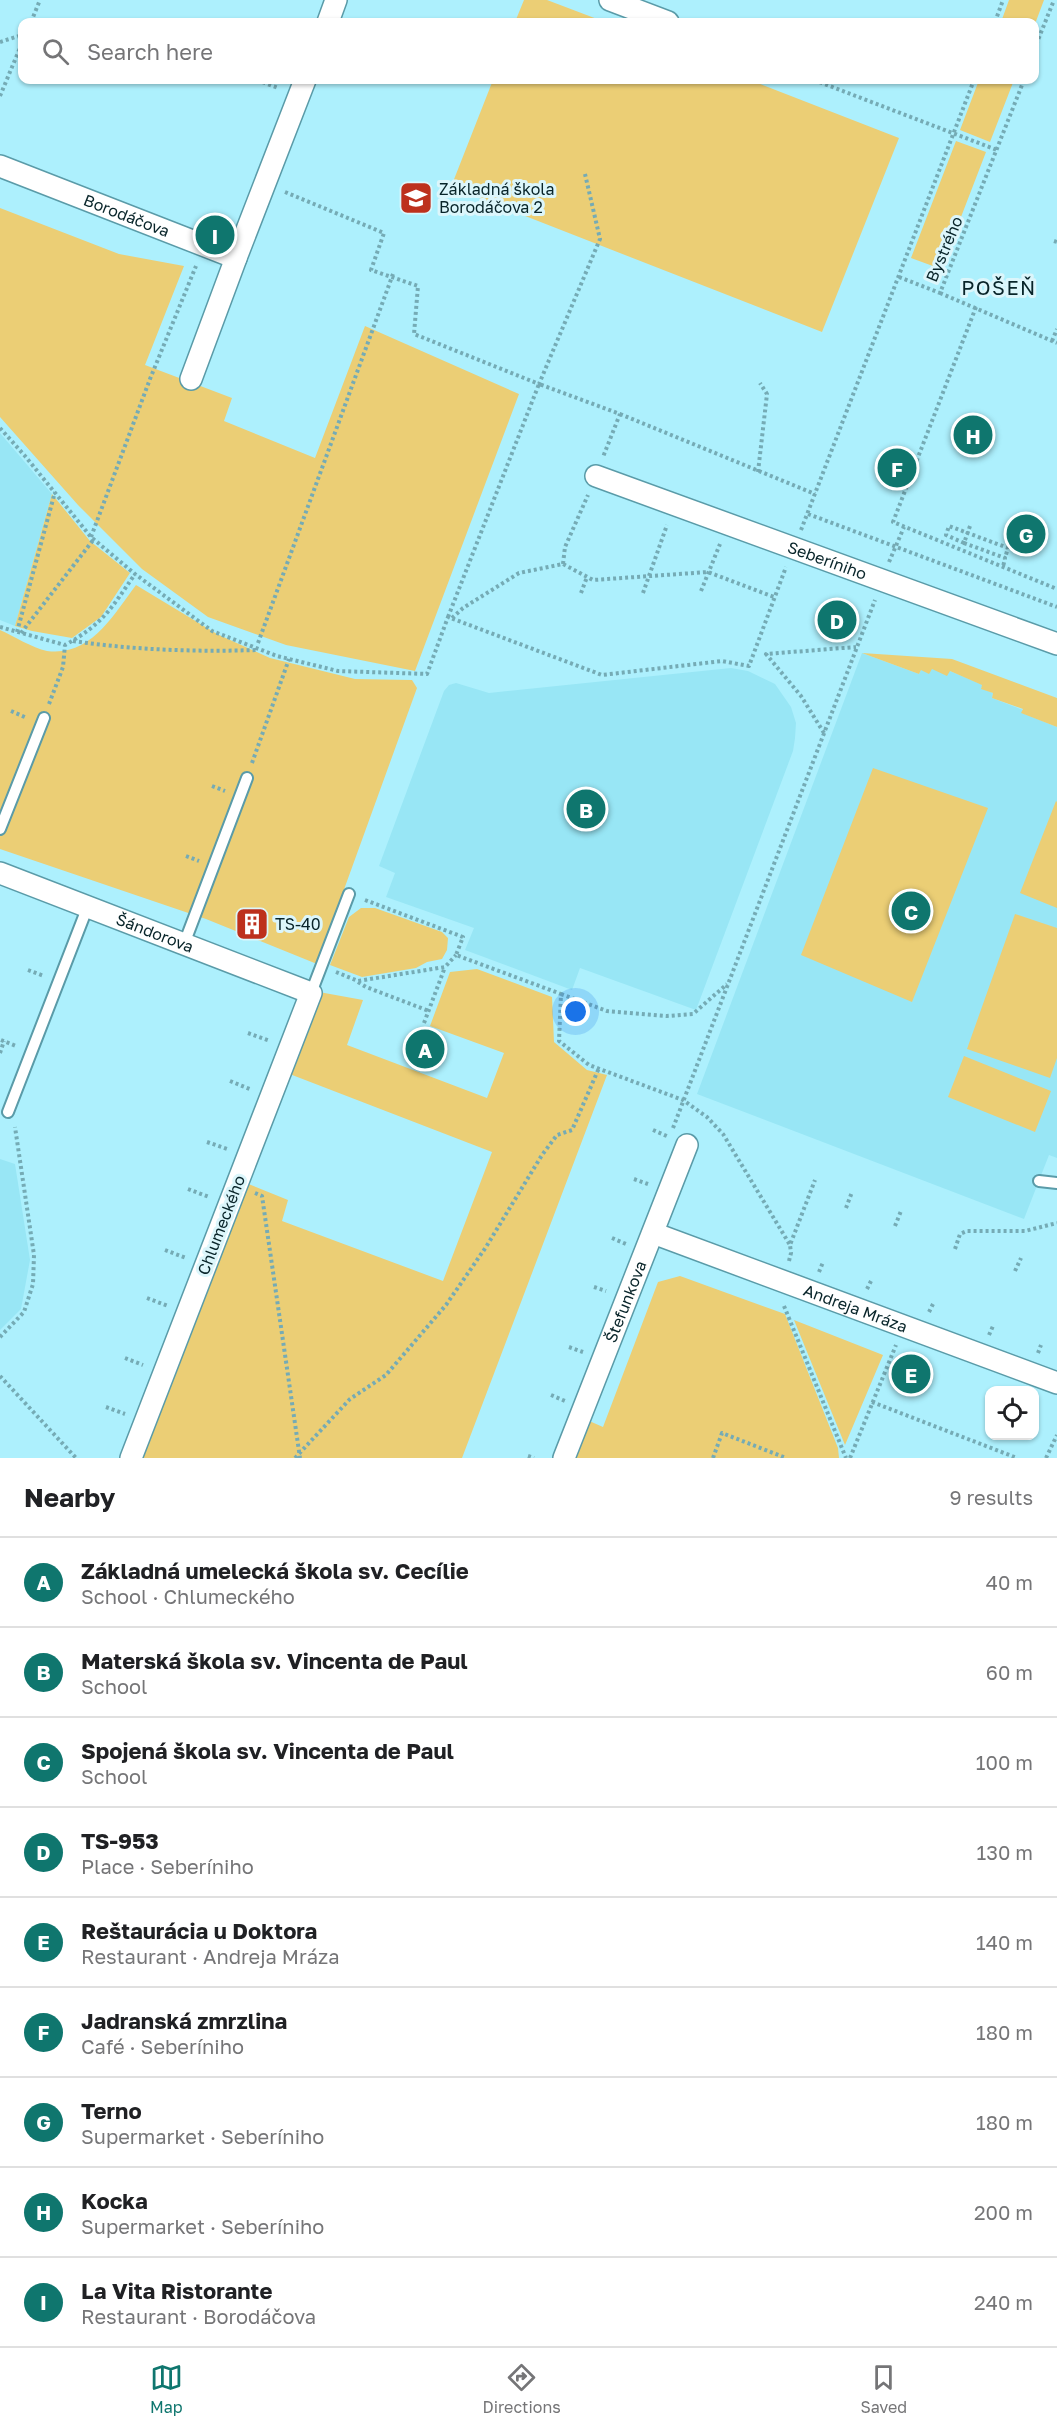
<!DOCTYPE html>
<meta charset="utf-8">
<style>
:root{--surface:#fff;--page:#f2f2f2;--text:#202124;--muted:#757577;--line:#e0e0e0;--accent:#0f766e}
body{margin:0;font-family:"Golos Text",sans-serif;background:var(--page);color:var(--text)}
.controls{position:absolute;right:18px;bottom:18px;display:grid;overflow:hidden;border-radius:12px;box-shadow:0 2px 4px #0004}
.controls button{width:54px;height:54px;display:grid;place-items:center;padding:0;border:0;border-bottom:2px solid var(--line);background:var(--surface);color:var(--text);font:30px sans-serif}
.you{position:absolute;left:576px;top:1012px;width:21px;height:21px;margin:-15px;border:4px solid #fff;border-radius:50%;background:#1a73e8;box-shadow:0 0 0 9px #1a73e833}
.badge{display:grid;place-items:center;width:39px;height:39px;border-radius:50%;background:var(--accent);color:#fff;font-size:20px;font-weight:700}
.pin{position:absolute;translate:-50% -50%;border:3px solid #fff;box-shadow:0 2px 6px #0006}
.list{margin:0;padding:0;list-style:none}
h2{display:flex;justify-content:space-between;align-items:center;height:78px;margin:0;padding:0 24px;font-size:26px}
h2 small{font-size:20px;font-weight:400;color:var(--muted)}
.list li{display:grid;grid-template-columns:39px 1fr auto;gap:18px;align-items:center;box-sizing:border-box;height:90px;padding:0 24px;border-top:2px solid var(--line)}
.list b{display:block;font-size:22px;white-space:nowrap}
.list p{margin:0;font-size:20px;white-space:nowrap;color:var(--muted)}
.list em{font-size:20px;font-style:normal;color:var(--muted)}
.icon{flex:none;width:33px;height:33px;fill:none;stroke:currentColor;stroke-width:2;stroke-linecap:round;stroke-linejoin:round}
.map{position:relative;flex:none;width:1057px;height:1458px;overflow:hidden}
.search{position:absolute;background:var(--surface);box-shadow:0 2px 4px #0004;left:18px;right:18px;top:18px;height:66px;display:flex;align-items:center;gap:15px;box-sizing:border-box;padding:0 21px;border-radius:12px;color:var(--muted);font-size:22px}
.sheet{height:888px;background:var(--surface)}
nav{display:flex;justify-content:space-around;align-items:center;box-sizing:border-box;height:84px;border-top:2px solid var(--line);background:var(--surface);font-size:16px;color:var(--muted)}
nav a{display:grid;justify-items:center;gap:3px}
nav .on{color:var(--accent)}
.map>svg:first-child{display:block}
.built{fill:#98e6f5}
.green{fill:#ebce75}
.lines{fill:none;stroke-linecap:round;stroke-linejoin:round}
.lane-casing{stroke:#5a9ba8;stroke-width:14}
.street-casing{stroke:#5a9ba8;stroke-width:24}
.path{stroke:#75abb5;stroke-width:4;stroke-dasharray:3 3;stroke-linecap:butt}
.lane{stroke:#fff;stroke-width:10}
.street{stroke:#fff;stroke-width:21}
.labels{text-anchor:middle;dominant-baseline:central;stroke-width:6;stroke-linejoin:round;paint-order:stroke}
.poi-label{font-size:16px;fill:#082429;stroke:#dcf6fb;text-anchor:start}
.street-label{font-size:16px;fill:#082429;stroke:#dcf6fb}
.quarter-label{font-size:20px;letter-spacing:1.5px;fill:#082429;stroke:#dcf6fb}
</style>
<div class="map">
<svg width="1057" height="1458" viewBox="0 0 1057 1458">
<rect width="100%" height="100%" fill="#adf0fd"/>
<!-- built -->
<path class="built" d="M0 433 52 494 15 626 0 620Z
M862 653 919 674 921 670 932 669 950 671 983 685 981 688 993 693 992 698 1023 710 1022 713 1057 727V1158L1049 1155 1024 1219 697 1094Z
M731 668 748 671 775 684 791 707 796 723 795 738 793 751 696 1010 580 968 572 990 465 950 474 928 386 897 395 873 379 866 444 691 449 685 456 683 489 693Z
M0 1159 15 1164 30 1260 21 1309 0 1330Z"/>
<!-- green -->
<path class="green" d="M524 0H547L605 22H515Z
M1009 0H1044L1035 24 1034 22H1001Z
M493 80H750L899 138 822 332 451 187Z
M979 80H1014L990 142 960 130Z
M956 141 986 152 941 269 911 258Z
M0 208 119 254 184 266 145 365 232 398 224 421 315 458 365 326 519 394 415 671 286 645 208 617 142 569 78 505 0 417Z
M52 494 90 541 130 573 101 617 72 638 32 631 15 626Z
M136 585 217 634 270 658 355 679 412 680 417 688 317 964 206 919 0 849V630C14 636 32 648 47 651 91 657 114 614 136 585Z
M862 653 952 659 1057 698V727L1021 713 1023 709 992 698 993 693 981 689 982 685 950 671 947 676 932 669 929 674 921 670 919 674Z
M873 768 988 808 912 1002 801 955Z
M1056 801 1057 802V908L1020 893Z
M361 908H375L442 932 448 938 447 950 442 959 427 962 416 968 362 977 330 965 349 917Z
M1015 914 1057 928V1058L1050 1078 967 1049Z
M477 969 552 997 554 1042 587 1070 607 1075 462 1458H137L246 1183 288 1200 282 1221 443 1281 492 1152 287 1073 319 992 363 1000 347 1045 487 1098 504 1053 430 1026 450 972Z
M964 1056 1051 1091 1035 1132 948 1097Z
M680 1276 785 1314 838 1448 839 1458H573L587 1420 603 1427 658 1282Z
M794 1320 883 1355 845 1445Z"/>
<g class="lines">
<!-- lane casing -->
<g class="lane-casing">
<path id="lane" d="M0 829 44 718
M184 944 247 778
M311 993 349 894
M8 1112 88 906
M1039 1181 1057 1183"/>
</g>
<!-- street casing -->
<g class="street-casing">
<g id="street">
<path d="M610 0 668 22"/>
<path d="M328 22 336 0"/>
<path id="s1" d="M0 166 236 258 191 379"/>
<path d="M236 258 305 80"/>
<path id="s2" d="M596 476 1057 644"/>
<path id="s3" d="M0 873 311 993 131 1458"/>
<path id="s4" d="M653 1233 1057 1383"/>
<path id="s5" d="M564 1458 687 1145"/>
</g>
</g>
<!-- path -->
<path class="path" d="M31 22 40 0
M995 22 1003 0
M0 42 22 35
M1034 50 1054 0
M257 80 278 88
M814 80 997 150
M0 96 22 43
M285 192 384 233 371 270 418 286 414 334 539 384 600 239 585 174
M1054 241 1057 242
M899 277 940 293 1024 80
M940 293 1057 343
M976 307 893 522 1057 589
M1052 341 1057 329
M620 414 815 494
M0 428 25 456 91 537 135 574 212 631 277 656 338 671 427 674 448 617 602 675 722 661 749 666 786 567
M758 472 767 394 760 383
M808 514 1057 607
M970 526 964 543 1005 558 1003 567
M801 530 974 80
M91 537 150 379 196 266
M964 543 946 535 949 526 1008 548 1005 558
M889 562 904 527
M563 564 565 547 588 495
M701 591 720 544
M581 593 587 577
M643 593 667 525
M448 617 539 384 620 414 603 457
M452 618 463 608 519 573 563 564 593 580 708 572 774 597
M0 627 65 645C103 624 111 609 135 574
M17 632 55 492
M21 633 94 539
M73 641C134 650 196 652 257 650
M258 643 393 274
M49 704 63 667 65 645
M11 711 27 718
M824 733 801 696 766 654 856 647
M252 763 289 659
M212 786 225 791
M186 856 199 861
M365 900 463 937 456 955 561 994 559 1041 589 1065 683 1100 707 1117 723 1134 790 1245
M28 970 44 976
M336 972 358 981 445 967 456 955
M358 982 366 987 429 1011
M561 994 607 1011 667 1016 693 1014 727 984
M424 1023 445 967
M248 1033 270 1041
M1 1040 16 1046
M0 1053 4 1041
M230 1081 252 1090
M673 1128 875 600
M653 1130 669 1137
M207 1142 227 1149
M634 1179 648 1184
M188 1189 209 1197
M255 1193 262 1196 300 1458
M846 1208 852 1192
M895 1226 901 1211
M612 1238 626 1244
M955 1249 960 1234 967 1231H1025L1057 1223
M165 1250 186 1258
M789 1261 791 1253 790 1245 815 1180
M1015 1271 1021 1258
M819 1272 823 1262
M594 1287 606 1291
M867 1289 871 1281
M147 1298 168 1306
M784 1306 846 1458
M929 1312 933 1304
M989 1335 993 1326
M0 1337 24 1312 33 1284 34 1255 15 1127
M569 1347 583 1352
M1038 1353 1041 1345
M125 1358 143 1365
M0 1376 76 1458
M551 1395 565 1401
M872 1402 1017 1458
M106 1407 125 1414
M528 1456 534 1458
M295 1458 350 1399 386 1375 446 1305 486 1247 542 1155 557 1135 572 1130 599 1068
M713 1458 722 1433 786 1458
M850 1458 896 1345
M1046 1458 1057 1435"/>
<!-- lane -->
<use href="#lane" class="lane"/>
<!-- street -->
<use href="#street" class="street"/>
</g>
<!-- icons -->
<defs>
<g id="school-square" transform="scale(1.725)"><rect x="-9" y="-9" width="18" height="18" rx="4" fill="#bd301c" stroke="#dcf6fb"/><path d="M0-5L7-2L0 1L-7-2ZM-4 1L0 2.5L4 1V4Q0 6-4 4Z" fill="#fff"/></g>
<g id="building-square" transform="scale(1.725)"><rect x="-9" y="-9" width="18" height="18" rx="4" fill="#bd301c" stroke="#dcf6fb"/><path d="M-4-6H4V6H1V3H-1V6H-4ZM-2.5-4.3h1.7v1.8h-1.7ZM.8-4.3h1.7v1.8H.8ZM-2.5-1h1.7V.8h-1.7ZM.8-1h1.7V.8H.8Z" fill="#fff"/></g>
</defs>
<g fill-rule="evenodd">
<use href="#school-square" x="416" y="198"/>
<use href="#building-square" x="252" y="924"/>
</g>
<g class="labels">
<!-- poi labels -->
<g class="poi-label">
<text x="439" y="189">Základná škola<tspan x="439" dy="18">Borodáčova 2</tspan></text>
<text x="275" y="924">TS-40</text>
</g>
<!-- street labels -->
<g class="street-label">
<text stroke="none"><textPath href="#s1" startOffset="136">Borodáčova</textPath></text>
<text transform="translate(944 249) rotate(-67)">Bystrého</text>
<text stroke="none"><textPath href="#s2" startOffset="246">Seberíniho</textPath></text>
<text stroke="none"><textPath href="#s3" startOffset="166">Šándorova</textPath></text>
<text transform="translate(221 1225) rotate(-69)">Chlumeckého</text>
<text stroke="none"><textPath href="#s5" startOffset="168">Štefunkova</textPath></text>
<text stroke="none"><textPath href="#s4" startOffset="216">Andreja Mráza</textPath></text>
</g>
<!-- quarter labels -->
<g class="quarter-label">
<text x="999" y="287">POŠEŇ</text>
</g>
</g>
</svg>
<div class="controls">
<button><svg class="icon" aria-label="locate" viewBox="0 0 24 24"><circle cx="12" cy="12" r="6"/><path d="M12 2v4M12 18v4M2 12h4M18 12h4"/></svg></button>
</div>
<div class="you"></div>
<div class="pin badge" style="left:425px;top:1049px">A</div>
<div class="pin badge" style="left:586px;top:809px">B</div>
<div class="pin badge" style="left:911px;top:911px">C</div>
<div class="pin badge" style="left:837px;top:620px">D</div>
<div class="pin badge" style="left:911px;top:1374px">E</div>
<div class="pin badge" style="left:897px;top:468px">F</div>
<div class="pin badge" style="left:1026px;top:534px">G</div>
<div class="pin badge" style="left:973px;top:435px">H</div>
<div class="pin badge" style="left:215px;top:235px">I</div>
<div class="search"><svg class="icon" aria-label="search" viewBox="0 0 24 24"><circle cx="10" cy="10" r="6"/><path d="M15 15l6 6"/></svg>Search here</div>
</div>
<section class="sheet">
<h2>Nearby<small>9 results</small></h2>
<ul class="list">
<li><span class="badge">A</span><div><b>Základná umelecká škola sv. Cecílie</b><p>School · Chlumeckého</p></div><em>40 m</em></li>
<li><span class="badge">B</span><div><b>Materská škola sv. Vincenta de Paul</b><p>School</p></div><em>60 m</em></li>
<li><span class="badge">C</span><div><b>Spojená škola sv. Vincenta de Paul</b><p>School</p></div><em>100 m</em></li>
<li><span class="badge">D</span><div><b>TS-953</b><p>Place · Seberíniho</p></div><em>130 m</em></li>
<li><span class="badge">E</span><div><b>Reštaurácia u Doktora</b><p>Restaurant · Andreja Mráza</p></div><em>140 m</em></li>
<li><span class="badge">F</span><div><b>Jadranská zmrzlina</b><p>Café · Seberíniho</p></div><em>180 m</em></li>
<li><span class="badge">G</span><div><b>Terno</b><p>Supermarket · Seberíniho</p></div><em>180 m</em></li>
<li><span class="badge">H</span><div><b>Kocka</b><p>Supermarket · Seberíniho</p></div><em>200 m</em></li>
<li><span class="badge">I</span><div><b>La Vita Ristorante</b><p>Restaurant · Borodáčova</p></div><em>240 m</em></li>
</ul>
</section>
<nav>
<a class="on"><svg class="icon" aria-label="map" viewBox="0 0 24 24"><path d="M3 6l6-2 6 2 6-2v14l-6 2-6-2-6 2zM9 4v14M15 6v14"/></svg>Map</a>
<a><svg class="icon" aria-label="directions" viewBox="0 0 24 24"><path d="M12 3l9 9-9 9-9-9zM9 14v-3h6M13 9l2 2-2 2"/></svg>Directions</a>
<a><svg class="icon" aria-label="saved" viewBox="0 0 24 24"><path d="M7 4h10v16l-5-4-5 4z"/></svg>Saved</a>
</nav>
